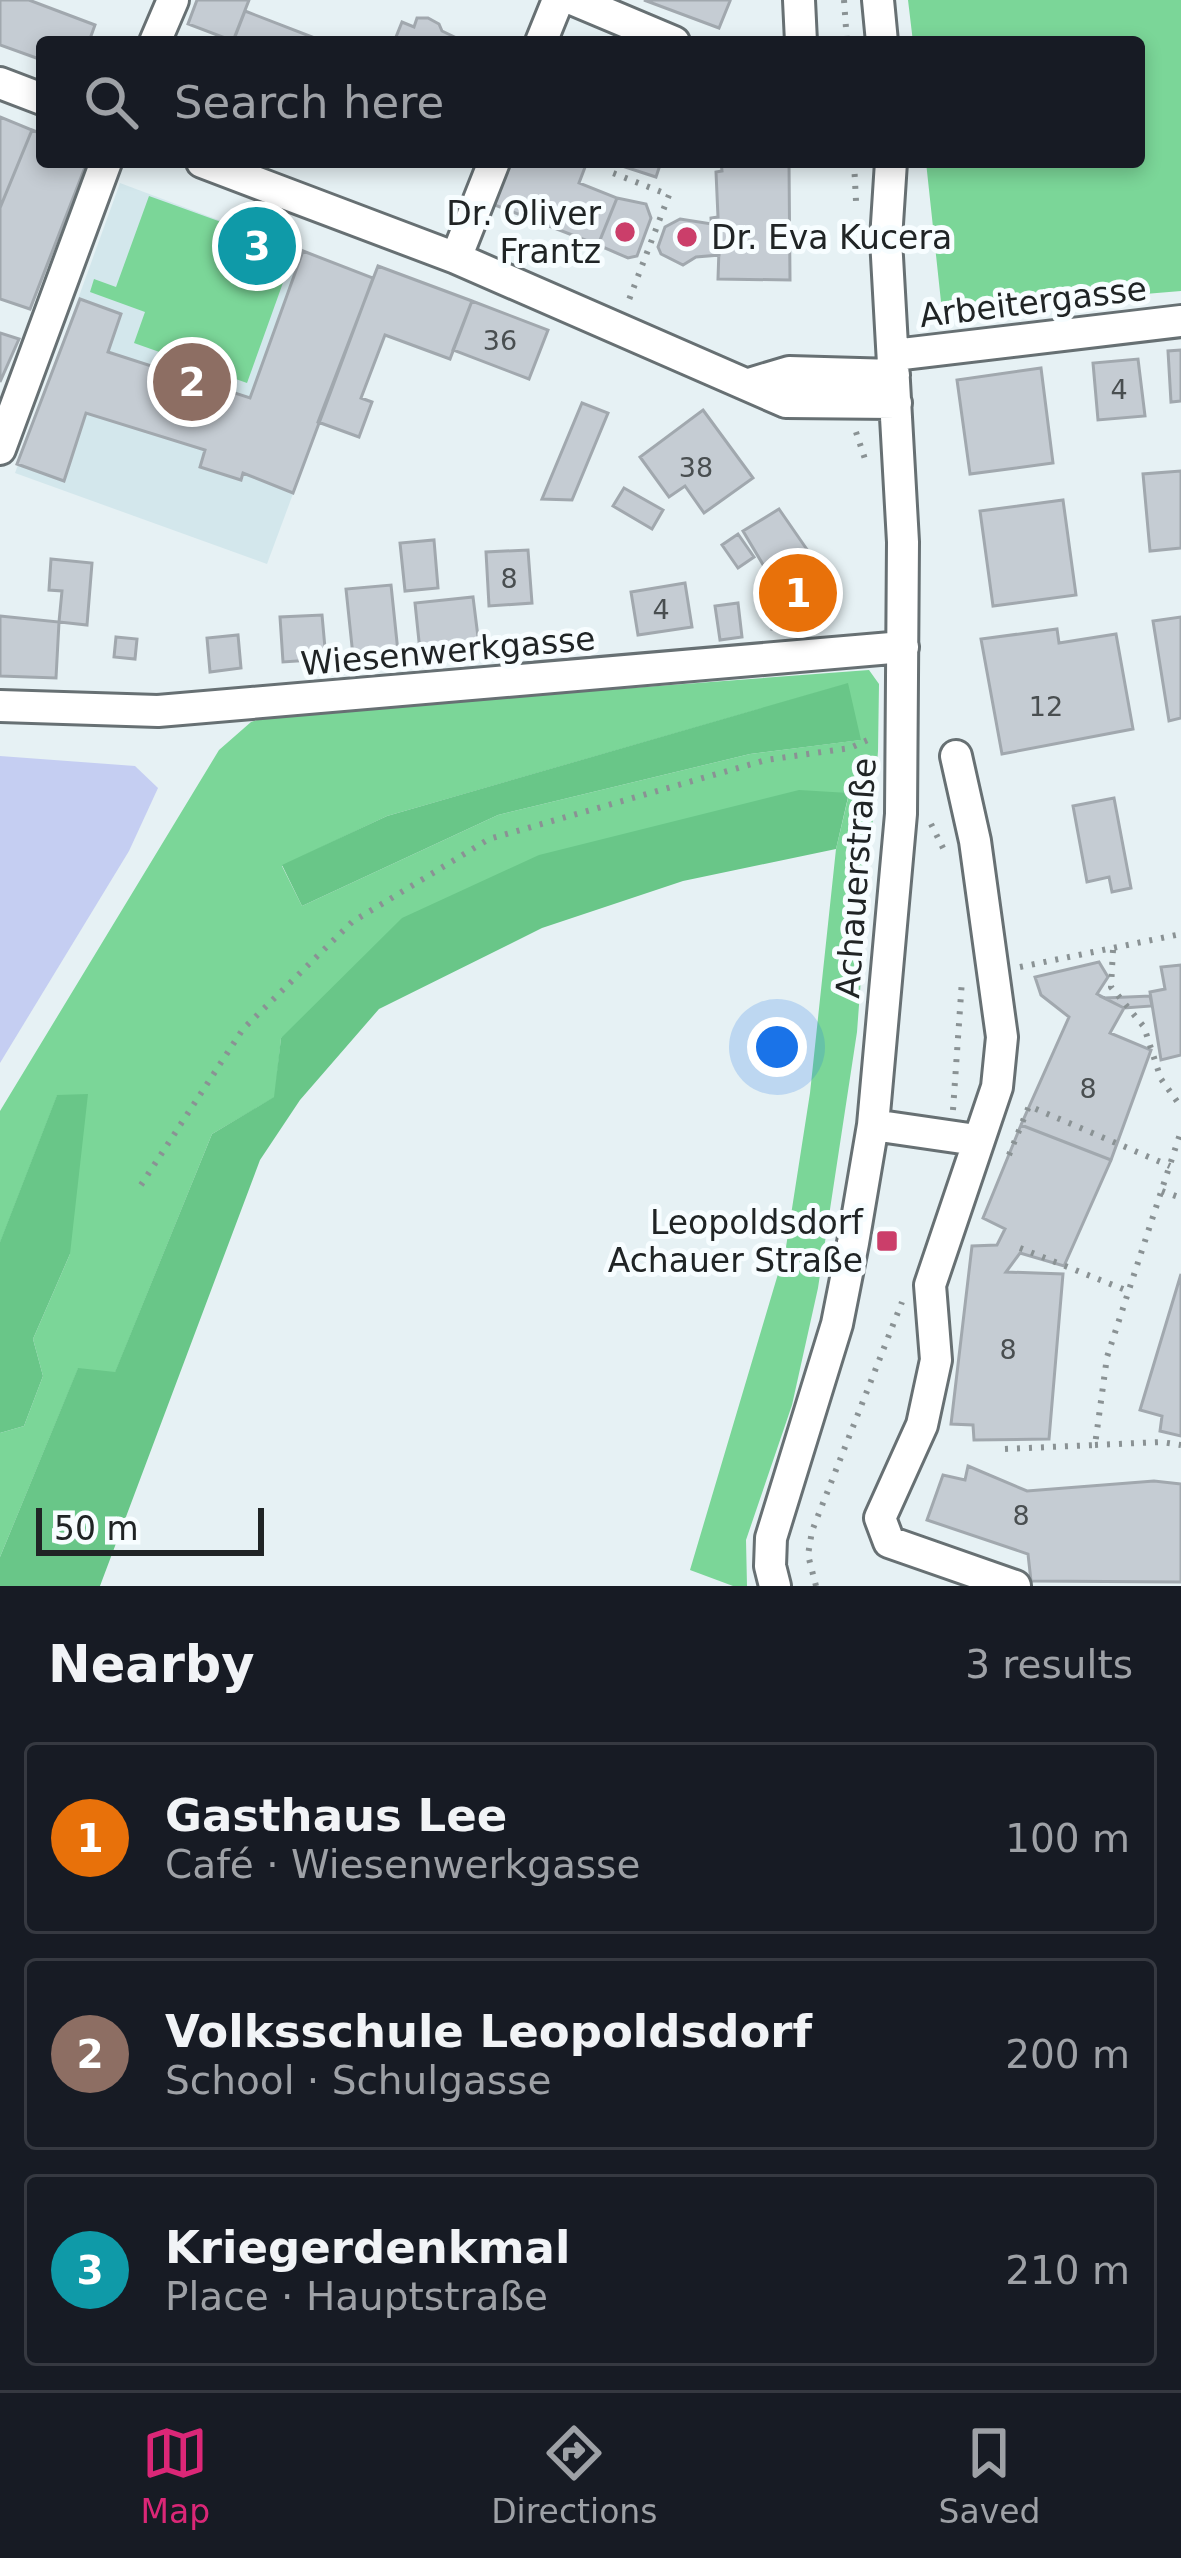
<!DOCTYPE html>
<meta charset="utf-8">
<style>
:root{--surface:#171b24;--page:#242831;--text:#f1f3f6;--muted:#9ea1a6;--line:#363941;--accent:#db2777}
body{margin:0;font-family:"DejaVu Sans",sans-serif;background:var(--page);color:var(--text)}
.scale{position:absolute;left:36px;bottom:30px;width:228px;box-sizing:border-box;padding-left:12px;border:6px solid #202425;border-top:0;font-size:33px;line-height:42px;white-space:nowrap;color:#202425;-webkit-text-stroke:9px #f7fdff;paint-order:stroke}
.you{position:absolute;left:777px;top:1047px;width:42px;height:42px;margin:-30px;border:9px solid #fff;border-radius:50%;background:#1a73e8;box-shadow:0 0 0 18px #1a73e833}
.badge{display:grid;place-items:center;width:78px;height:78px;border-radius:50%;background:var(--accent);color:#fff;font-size:39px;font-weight:700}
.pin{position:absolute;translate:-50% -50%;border:6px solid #fff;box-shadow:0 3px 12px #0006}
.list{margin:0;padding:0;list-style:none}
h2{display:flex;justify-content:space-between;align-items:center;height:156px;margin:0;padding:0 48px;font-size:51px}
h2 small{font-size:39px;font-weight:400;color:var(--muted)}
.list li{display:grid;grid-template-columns:78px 1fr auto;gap:36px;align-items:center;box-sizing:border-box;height:192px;margin:0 24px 24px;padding:0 24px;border:3px solid var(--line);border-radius:12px}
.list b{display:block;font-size:45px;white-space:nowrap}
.list p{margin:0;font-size:39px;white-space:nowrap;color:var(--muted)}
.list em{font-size:39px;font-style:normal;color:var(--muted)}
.icon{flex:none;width:66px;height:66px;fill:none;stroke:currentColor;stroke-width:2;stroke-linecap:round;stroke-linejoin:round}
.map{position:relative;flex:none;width:1181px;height:1586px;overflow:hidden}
.search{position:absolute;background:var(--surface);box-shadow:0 6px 18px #0003;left:36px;right:36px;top:36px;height:132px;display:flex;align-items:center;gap:30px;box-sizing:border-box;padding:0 42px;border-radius:12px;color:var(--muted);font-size:45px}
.sheet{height:804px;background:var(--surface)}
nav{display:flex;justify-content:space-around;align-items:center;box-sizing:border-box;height:168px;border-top:3px solid var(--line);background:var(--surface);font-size:33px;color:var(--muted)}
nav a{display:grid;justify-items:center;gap:6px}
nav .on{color:var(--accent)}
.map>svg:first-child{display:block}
.built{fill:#d3e7ec}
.green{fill:#7bd698;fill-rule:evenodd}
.forest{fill:#69c688}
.water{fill:#c5cef2}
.building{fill:#c5ccd3;stroke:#a1a8ae;stroke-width:3}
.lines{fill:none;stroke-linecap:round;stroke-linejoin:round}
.minor-casing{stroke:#677073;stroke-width:36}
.path{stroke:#8a9294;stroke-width:6;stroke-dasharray:3 9;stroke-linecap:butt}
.minor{stroke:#fff;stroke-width:30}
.poi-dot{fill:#cb3e6a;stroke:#f7fdff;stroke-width:4.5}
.labels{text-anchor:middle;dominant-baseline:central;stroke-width:10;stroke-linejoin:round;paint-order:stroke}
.number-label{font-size:27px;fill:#494e50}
.poi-label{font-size:33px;fill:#202425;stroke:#f7fdff;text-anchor:end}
.street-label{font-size:33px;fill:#202425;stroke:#f7fdff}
</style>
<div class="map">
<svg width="1181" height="1586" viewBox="0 0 1181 1586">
<rect width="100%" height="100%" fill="#e6f1f4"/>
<!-- built -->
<path class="built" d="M120 183 373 278 267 564 15 473Z"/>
<!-- green -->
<path class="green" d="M908 0H1181V291L942 311 926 162H1139V42H913Z
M149 196 249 232 243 251 265 259 272 243 294 252 247 383 134 343 145 312 90 292 94 279 116 287Z
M869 670 879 684 878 751 857 1032 818 1288 792 1405 746 1540 747 1586H733L690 1570 786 1247 810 1093 836 849 849 794 281 1038 275 1097 212 1134 115 1373 78 1369 0 1557V1433L24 1426 43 1376 33 1339 70 1254 57 1096 0 1243V1111L219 750 251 722 271 715ZM847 684 860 740 750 754 498 815 302 906 282 866 387 816Z"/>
<!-- forest -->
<path class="forest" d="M848 683 861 740 750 754 498 815 302 906 282 865 387 816Z
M799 790 849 793 836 849 683 881 542 928 379 1009 300 1100 260 1160 100 1586H0V1557L78 1368 115 1372 212 1134 274 1097 281 1038 402 918 539 855Z
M88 1094 70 1254 33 1339 43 1376 24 1426 0 1433V1242L57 1095Z"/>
<!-- water -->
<path class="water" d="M0 756 135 766 158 788 129 851 0 1063Z"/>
<!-- building -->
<path class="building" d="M0 0H29L95 25 91 36 105 42H42V60L0 45Z
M197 0H249L233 41 188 24Z
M644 0H728L730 1 719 28Z
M245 11 325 42H233Z
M417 18H428L439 24 442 31 465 42H394L402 22 414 27Z
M0 117 32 130 0 208Z
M32 130 42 134V162H87L30 309 0 299V208Z
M508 162H587L579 183 617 198 598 245 492 204Z
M623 162H661L656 177 622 166Z
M721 162H789L790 280 718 279 719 249H713L711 218 718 217 716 172 722 171Z
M617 198 646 204 651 218 637 256 628 258 598 245Z
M680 219 712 224 713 249H719V255L696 257 683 265 661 254 658 247 665 227Z
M303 251 373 278 293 493 243 473 241 480 200 467 205 450 86 413 64 481 17 464 80 299 121 314 108 352 250 398Z
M378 266 472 301 450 359 385 335 361 398 372 402 359 437 318 422Z
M472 301 548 330 529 379 453 350Z
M0 333 19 339 0 382Z
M1181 350V401L1171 402 1168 351Z
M1138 359 1145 416 1098 420 1093 363Z
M1041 368 1053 463 970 474 957 380Z
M582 403 608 413 572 500 542 499Z
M703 410 753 478 704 513 685 486 669 497 640 457Z
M1181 471V548L1150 551 1143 474Z
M624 488 663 510 652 529 613 506Z
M1063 500 1076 595 993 606 980 511Z
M779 509 817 564 825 621 772 629 770 596 760 577 768 573 743 531Z
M738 534 754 557 738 568 722 545Z
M434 540 438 588 405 591 400 543Z
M528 550 532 603 489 606 486 552Z
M51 559 92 563 87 625 59 622 62 591 49 590Z
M685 583 692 627 638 635 631 592Z
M391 585 398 652 353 656 346 589Z
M473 597 479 645 420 651 415 603Z
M738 603 742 637 720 640 715 606Z
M322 615 326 659 283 662 280 617Z
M0 616 59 622 56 678 0 676Z
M1181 617V718L1169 721 1153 621Z
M1057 629 1059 643 1116 634 1133 729 1002 754 981 639Z
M238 635 241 668 210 672 207 638Z
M116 637 137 639 135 659 114 657Z
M1114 798 1131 888 1112 892 1109 877 1087 882 1073 806Z
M1099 962 1108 977 1097 994 1124 1008 1110 1033 1151 1050 1111 1160 1021 1125 1069 1017 1041 995 1035 977Z
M1181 965V1055L1161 1060 1150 992 1165 989 1161 967Z
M1150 996 1152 1006 1124 1008 1104 998Z
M1021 1125 1111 1160 1064 1266 1020 1253 1006 1272 1063 1274 1049 1439 974 1440 973 1425 951 1424 972 1246 997 1245 1005 1229 983 1218Z
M1181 1274V1436L1160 1431 1162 1416 1140 1410Z
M968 1466 1027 1491 1154 1481 1181 1484V1582L1031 1581 1028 1554 927 1520 943 1475 965 1480Z"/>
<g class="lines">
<!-- minor casing -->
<g class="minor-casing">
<path id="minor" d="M574 0 674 42
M799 0 801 42
M878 0 882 42
M155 42 173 0
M541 42 558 0
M0 83 42 99
M202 162 456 258 786 402 896 403
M456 258 494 162
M894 355 1181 321
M749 384 789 372 894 375
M0 449 106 162
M0 706 158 711 903 647
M956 756 975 841 1002 1037 997 1087 930 1285 936 1360 922 1425 880 1518 889 1542 1015 1586
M873 1125 976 1140
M775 1586 770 1566 771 1538 837 1324 853 1243 873 1125 901 814 903 542 886 239 891 162"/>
</g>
<!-- path -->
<path class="path" d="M844 0 847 42
M617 162 613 173 669 195 627 305
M854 162 856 201
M856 432 867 465
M931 824 944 850
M1113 950 1111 987 1144 1027 1161 1079 1181 1107
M1020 967 1181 934
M953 1110 962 980
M1009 1155 1029 1106 1170 1166
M141 1185 243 1029 352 922 489 839 766 760 850 748 874 737
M1162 1191 1181 1198
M1020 1248 1128 1291
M1095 1445 1161 1442 1181 1445
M1005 1449 1095 1445 1107 1357 1181 1131
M816 1586 808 1555 812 1531 902 1302"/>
<!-- minor -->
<use href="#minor" class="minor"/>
</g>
<!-- markers -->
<g class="poi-dot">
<circle cx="625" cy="232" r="12"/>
<circle cx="687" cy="237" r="12"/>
<rect x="875" y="1229" width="24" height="24" rx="6"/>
</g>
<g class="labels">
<!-- number labels -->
<g class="number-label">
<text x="500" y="340">36</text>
<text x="1119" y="389">4</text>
<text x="696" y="467">38</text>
<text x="509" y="578">8</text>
<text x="661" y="609">4</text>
<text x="1046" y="706">12</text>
<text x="1088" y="1088">8</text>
<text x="1008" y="1349">8</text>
<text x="1021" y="1515">8</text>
</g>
<!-- poi labels -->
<g class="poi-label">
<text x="601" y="213">Dr. Oliver<tspan x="601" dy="38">Frantz</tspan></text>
<text x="711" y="237" text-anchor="start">Dr. Eva Kucera</text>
<text x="863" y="1222">Leopoldsdorf<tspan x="863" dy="38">Achauer Straße</tspan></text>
</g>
<!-- street labels -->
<g class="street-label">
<text transform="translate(1033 302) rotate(-7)">Arbeitergasse</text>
<text transform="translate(448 651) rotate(-5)">Wiesenwerkgasse</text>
<text transform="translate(856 878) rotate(-86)">Achauerstraße</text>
</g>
</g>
</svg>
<div class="scale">50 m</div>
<div class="you"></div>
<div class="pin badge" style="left:798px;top:593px;background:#e8710a">1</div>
<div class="pin badge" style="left:192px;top:382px;background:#8d6e63">2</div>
<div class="pin badge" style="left:257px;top:246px;background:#0f9aa8">3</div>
<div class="search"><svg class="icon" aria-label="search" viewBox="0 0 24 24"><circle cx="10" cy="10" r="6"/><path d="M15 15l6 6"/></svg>Search here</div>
</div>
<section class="sheet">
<h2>Nearby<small>3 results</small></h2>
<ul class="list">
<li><span class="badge" style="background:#e8710a">1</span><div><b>Gasthaus Lee</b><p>Café · Wiesenwerkgasse</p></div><em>100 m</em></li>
<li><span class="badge" style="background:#8d6e63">2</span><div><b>Volksschule Leopoldsdorf</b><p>School · Schulgasse</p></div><em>200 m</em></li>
<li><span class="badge" style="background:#0f9aa8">3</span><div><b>Kriegerdenkmal</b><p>Place · Hauptstraße</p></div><em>210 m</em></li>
</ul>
</section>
<nav>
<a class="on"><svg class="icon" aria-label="map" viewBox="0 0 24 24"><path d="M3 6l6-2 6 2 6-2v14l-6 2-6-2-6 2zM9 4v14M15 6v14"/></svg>Map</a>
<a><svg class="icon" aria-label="directions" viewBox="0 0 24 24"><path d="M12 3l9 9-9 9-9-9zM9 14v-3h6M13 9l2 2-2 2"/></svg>Directions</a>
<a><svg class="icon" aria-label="saved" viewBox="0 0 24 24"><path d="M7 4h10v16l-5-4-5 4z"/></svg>Saved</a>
</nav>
